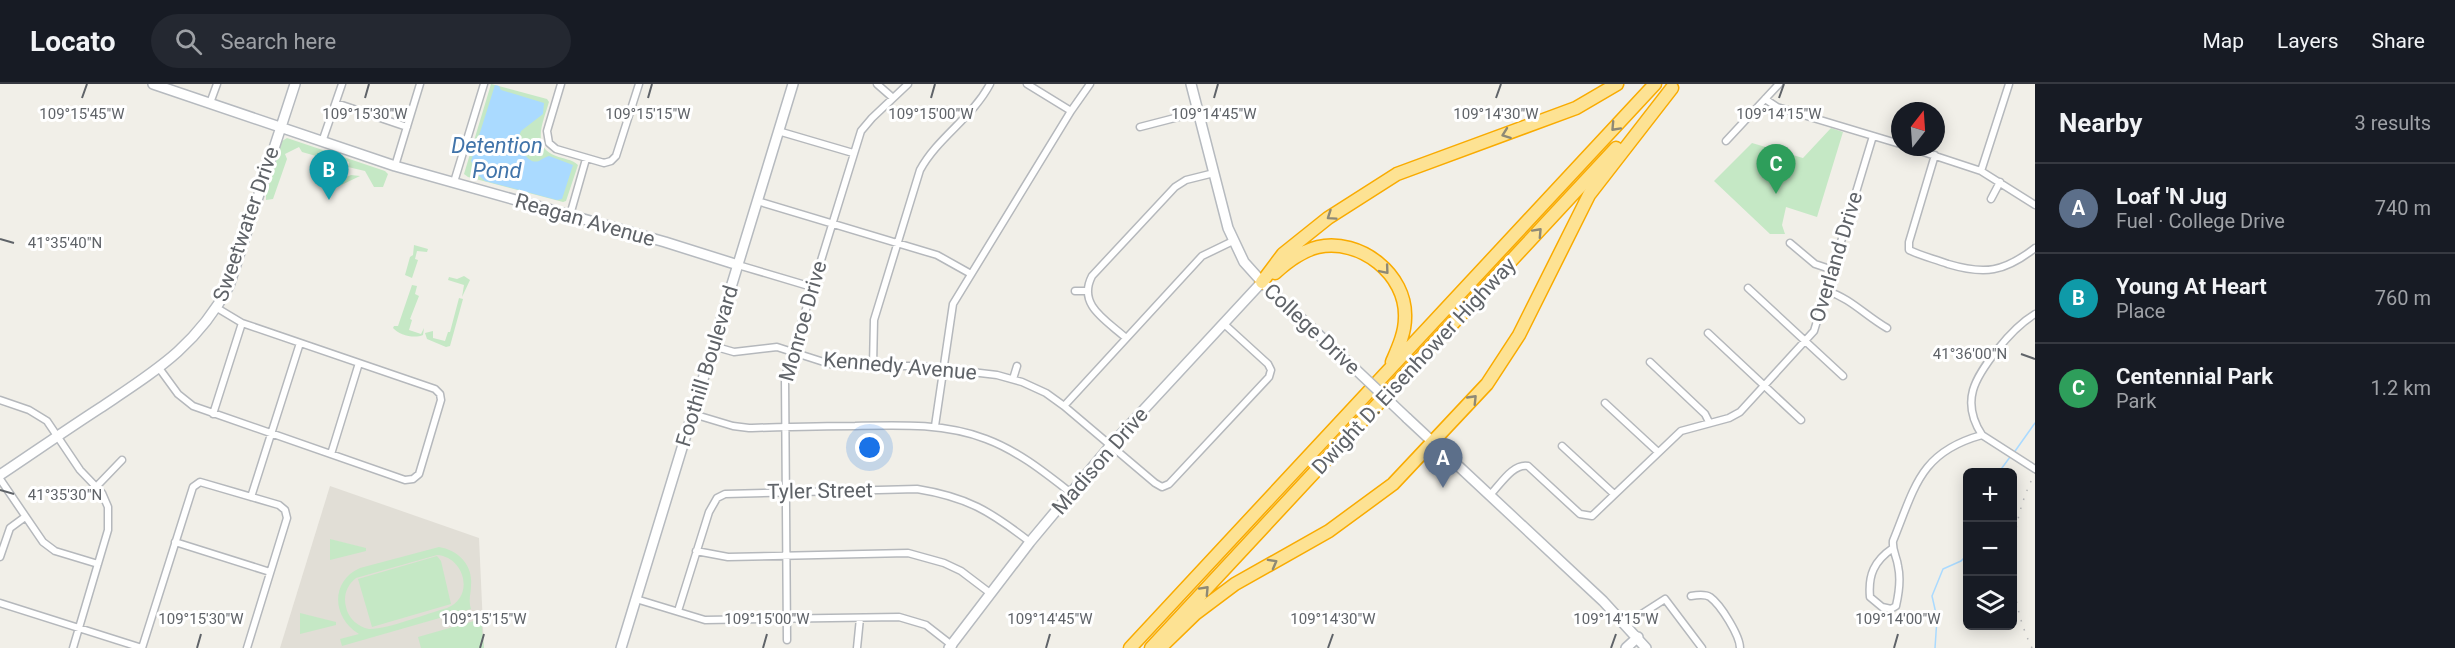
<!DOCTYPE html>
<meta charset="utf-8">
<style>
:root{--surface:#171b24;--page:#242831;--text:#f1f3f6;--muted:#9ea1a6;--line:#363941;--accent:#ea4335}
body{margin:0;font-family:Roboto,sans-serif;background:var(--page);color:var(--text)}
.controls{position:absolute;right:18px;bottom:18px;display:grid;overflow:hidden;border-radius:9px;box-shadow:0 3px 15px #0003}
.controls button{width:54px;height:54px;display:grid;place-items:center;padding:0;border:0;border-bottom:2px solid var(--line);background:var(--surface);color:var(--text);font:30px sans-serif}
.compass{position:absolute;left:1891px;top:18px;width:54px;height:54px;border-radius:50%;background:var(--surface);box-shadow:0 3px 15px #0003;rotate:17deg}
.you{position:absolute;left:870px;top:364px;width:21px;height:21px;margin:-15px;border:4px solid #fff;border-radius:50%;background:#1a73e8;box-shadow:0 0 0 9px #1a73e833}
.badge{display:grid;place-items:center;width:39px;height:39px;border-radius:50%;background:var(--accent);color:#fff;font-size:20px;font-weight:700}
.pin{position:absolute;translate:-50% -50px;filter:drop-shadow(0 2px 3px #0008)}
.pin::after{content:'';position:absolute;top:32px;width:21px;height:18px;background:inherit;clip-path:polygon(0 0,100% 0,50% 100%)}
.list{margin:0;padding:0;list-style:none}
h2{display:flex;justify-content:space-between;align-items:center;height:78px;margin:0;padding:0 24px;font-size:26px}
h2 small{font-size:20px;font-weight:400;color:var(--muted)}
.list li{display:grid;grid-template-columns:39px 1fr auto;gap:18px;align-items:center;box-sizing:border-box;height:90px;padding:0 24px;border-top:2px solid var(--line)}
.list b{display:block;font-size:22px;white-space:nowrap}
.list p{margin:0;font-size:20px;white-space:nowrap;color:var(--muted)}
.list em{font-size:20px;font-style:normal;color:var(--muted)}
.icon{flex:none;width:33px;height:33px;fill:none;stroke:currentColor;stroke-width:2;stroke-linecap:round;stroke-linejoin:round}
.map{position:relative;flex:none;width:2035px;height:564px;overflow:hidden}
header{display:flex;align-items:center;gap:36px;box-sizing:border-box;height:84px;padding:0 30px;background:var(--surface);border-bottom:2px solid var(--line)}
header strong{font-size:28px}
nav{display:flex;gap:33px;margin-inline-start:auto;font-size:21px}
.search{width:420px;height:54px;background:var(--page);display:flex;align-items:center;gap:15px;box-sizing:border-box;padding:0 21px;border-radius:33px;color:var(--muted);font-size:22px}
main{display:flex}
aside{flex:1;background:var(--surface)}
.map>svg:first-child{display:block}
.education{fill:#e1ded6}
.green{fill:#c5e8c5;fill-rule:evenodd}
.water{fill:#aadaff}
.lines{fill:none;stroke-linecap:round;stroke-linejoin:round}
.stream{stroke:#aadaff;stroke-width:1.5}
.street-casing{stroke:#b5b8bc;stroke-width:9}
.secondary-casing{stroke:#b6babf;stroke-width:12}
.highway-casing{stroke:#f9ab00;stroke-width:15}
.street{stroke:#fff;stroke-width:6}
.secondary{stroke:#fff;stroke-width:9}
.highway{stroke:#fde293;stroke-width:12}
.rail{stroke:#b6b7b8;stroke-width:1.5;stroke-dasharray:1.5 8;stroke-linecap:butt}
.secondary-bridge-casing{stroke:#b6babf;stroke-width:12;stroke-linecap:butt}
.secondary-bridge{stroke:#fff;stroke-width:9}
.oneway{stroke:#8e8975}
.ticks{fill:none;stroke:#5f6368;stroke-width:2}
.labels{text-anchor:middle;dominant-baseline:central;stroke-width:6;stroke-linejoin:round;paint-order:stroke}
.street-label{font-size:21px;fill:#5f6368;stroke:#fff}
.water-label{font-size:22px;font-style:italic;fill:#4174aa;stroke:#fff}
.ticks-label{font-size:15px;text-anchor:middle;fill:#5f6368;stroke:#fff;stroke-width:6;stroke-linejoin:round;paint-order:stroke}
</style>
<header>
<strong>Locato</strong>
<div class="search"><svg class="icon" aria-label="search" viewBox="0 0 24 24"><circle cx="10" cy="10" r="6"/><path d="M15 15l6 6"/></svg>Search here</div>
<nav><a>Map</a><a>Layers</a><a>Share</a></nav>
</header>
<main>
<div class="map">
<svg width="2035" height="564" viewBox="0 0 2035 564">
<rect width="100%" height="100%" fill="#f1efe8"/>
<!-- education -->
<path class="education" d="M330 402 479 454 484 564H280Z"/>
<!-- green -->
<path class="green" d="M491 0 547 15 549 18C544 36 530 63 556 72 563 75 572 75 578 81L566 117 563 118 468 93 464 90Z
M1831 44 1843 48 1817 133 1786 123 1782 141 1785 150H1770L1714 97 1752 59 1803 74Z
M287 54 385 87 388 90 383 103H374L365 87 348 83 349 78 325 69 323 74 302 68 299 63 285 70 287 75 273 115 266 116V111L282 57Z
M325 88 343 94 351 91 360 92 333 105Z
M414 161 428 165 427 168 417 167 415 175 418 176 412 194 405 191 410 173 413 171Z
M464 192 470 196 462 213 464 201 448 196 449 193 457 195Z
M412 201 417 202 415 210 419 212 410 235 412 236 409 246 421 250 424 244 423 251C414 255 399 251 393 244L394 242H398Z
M459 214 463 215 450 262 446 263 427 255 425 249 433 247V254L445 257 448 248H450Z
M330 455 366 464V467L330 476Z
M439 463C458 466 473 481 471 501 471 511 468 515 471 525L342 562 340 555 359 550C332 534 330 497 360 484ZM437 471C465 473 475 513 447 524 429 529 385 546 369 545 358 543 348 534 346 523 343 512 347 501 356 494Z
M437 472 441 477 451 520 372 543 358 495Z
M300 529 336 538V541L300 550Z
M481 535 484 564H421L418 553Z"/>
<!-- water -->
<path class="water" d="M495 1 499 2 501 6 544 19 543 30 521 47 518 55C520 63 527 81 539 77 542 75 545 73 549 72L573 81 562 115 557 116 485 97 477 90 471 77Z"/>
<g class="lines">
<!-- stream -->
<path class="stream" d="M2013 370 2035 339
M1999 388 2010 373
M1935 564 1937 534 1932 512 1943 485 1961 477 1968 470"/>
<!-- street casing -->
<g class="street-casing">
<path id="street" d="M561 0 547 47 549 59 556 65 604 79 611 77 616 72 639 0
M877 0 893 14
M1027 0 1071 27
M1765 15 1777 23 1900 60
M210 19 217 0
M336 19 407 43
M1140 43 1198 28
M778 47 853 69
M1726 57 1779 0
M322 58 342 0
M1908 63 1981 87 2035 121
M1935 71 1909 158V166C1921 172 1935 175 1948 180 1985 191 2004 188 2035 164
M395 82 420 0
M1981 87 2009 0
M454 98 484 0
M1991 115 2000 98
M757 117 937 171 971 190
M570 131 586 75
M1790 159 1815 180 1833 186
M738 181 812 203
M1748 204 1843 292
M1075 207H1087
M1827 207C1850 214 1866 232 1887 244
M1708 249 1801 336
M1126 254C1106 236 1077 221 1092 192L1175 103 1186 96 1214 89
M713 262 734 268 777 263 830 280 845 282H920L997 291 1022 298 1046 309 1064 322 1155 399 1162 403 1169 400 1269 293 1271 286 1268 280 1223 239
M1650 278 1705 330 1709 338
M873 282 874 236 920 86C938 53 972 34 990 0
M159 284 178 310 193 322 405 396 413 395 419 390 441 316 440 310 435 305 242 239 217 224
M1013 295 1017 282
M0 316 29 326 47 337 80 386 102 409 108 423V446L73 564
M1605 319 1658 368
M1064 322 1202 172 1233 157
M213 330 242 239
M693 330 733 342 749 344C785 343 820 342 855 342 899 341 944 339 986 355 1018 367 1044 388 1071 409
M935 342 953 220 1071 27 1090 0
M1982 351C1960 317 1975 294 1997 266 2008 252 2020 239 2035 230
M1562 362 1614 410
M331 370 359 279
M0 395 43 458 55 467 98 480
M96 403 122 376
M1490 411C1500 401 1513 379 1528 382L1580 430 1592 432 1681 347 1729 334 1740 328 1814 247 1873 52
M251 413 300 259
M175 458 270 488
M1893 464C1874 477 1868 491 1870 513L1882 523 1891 525 1896 522C1899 509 1901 495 1898 482 1897 473 1892 467 1893 457 1915 403 1920 368 1982 351L2035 385
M696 467 728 473 908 469 944 479 961 487 990 509
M0 473 10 444 25 433
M1691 512C1697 511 1705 510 1710 513 1721 521 1740 552 1740 564
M636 515 705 536 899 533 926 541 953 562
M0 519 142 564
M678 527 709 428 717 414 725 410 917 405C967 413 990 427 1030 458
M1626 540 1665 515 1702 564
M787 556 785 293 861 47 872 34 908 0
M142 564 193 403 200 398 279 421 285 426 287 434 247 564
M857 564 860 534"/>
</g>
<!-- secondary casing -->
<g class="secondary-casing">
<path id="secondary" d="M153 0 395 82 665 158 738 181
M1191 0 1228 144 1244 178 1262 198 1350 280
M1407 334 1603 517 1646 564
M0 391C33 369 66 346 100 324 155 287 196 263 229 202L295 0
M621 564 793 0
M949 564 1030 458 1111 361 1262 198
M1626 564 1638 553"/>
</g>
<!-- highway casing -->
<g class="highway-casing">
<path id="highway" d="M1275 189C1287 178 1301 167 1318 163 1360 154 1407 190 1405 234 1405 249 1398 264 1392 278
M1262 198 1283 170 1328 134 1397 90 1576 24 1617 0
M1130 564 1655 0
M1151 564 1616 64
M1160 564 1195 530 1235 500 1329 447 1393 400 1487 300 1519 251 1589 111 1672 4"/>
</g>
<!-- street -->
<use href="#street" class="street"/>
<!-- secondary -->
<use href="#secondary" class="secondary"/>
<!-- highway -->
<use href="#highway" class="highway"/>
<!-- rail -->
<path class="rail" d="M2032 564C2005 509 2007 443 2035 389"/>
<!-- secondary-bridge casing -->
<g class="secondary-bridge-casing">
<path id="secondary-bridge" d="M1350 280 1407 334"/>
</g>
<!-- secondary-bridge -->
<use href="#secondary-bridge" class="secondary-bridge"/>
</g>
<!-- one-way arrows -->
<defs><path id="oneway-chevron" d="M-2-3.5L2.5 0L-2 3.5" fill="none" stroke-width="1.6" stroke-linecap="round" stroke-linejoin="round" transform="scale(1.5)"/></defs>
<g class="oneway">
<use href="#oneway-chevron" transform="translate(1615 43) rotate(133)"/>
<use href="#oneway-chevron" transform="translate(1506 50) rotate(160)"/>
<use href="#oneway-chevron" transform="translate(1331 132) rotate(146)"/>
<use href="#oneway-chevron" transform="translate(1538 148) rotate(-47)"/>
<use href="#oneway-chevron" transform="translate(1385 186) rotate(50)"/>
<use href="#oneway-chevron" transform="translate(1473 315) rotate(-46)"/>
<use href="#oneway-chevron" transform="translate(1273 479) rotate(-29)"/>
<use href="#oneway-chevron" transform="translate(1205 506) rotate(-47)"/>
</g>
<!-- ticks -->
<path class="ticks" d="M82 14 87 0M365 14 369 0M648 14 652 0M931 14 935 0M1214 14 1218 0M1496 14 1501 0M1779 14 1784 0M0 155 14 159M2021 270 2035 275M0 406 14 410M197 564 201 550M480 564 484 550M763 564 767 550M1046 564 1050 550M1328 564 1333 550M1611 564 1616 550M1894 564 1898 550"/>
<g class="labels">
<!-- street labels -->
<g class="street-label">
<text transform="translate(585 136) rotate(16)">Reagan Avenue</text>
<text transform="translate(246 140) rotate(-71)">Sweetwater Drive</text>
<text transform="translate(1836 173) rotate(-73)">Overland Drive</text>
<text transform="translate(803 237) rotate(-74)">Monroe Drive</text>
<text transform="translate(1312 245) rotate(43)">College Drive</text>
<text transform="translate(707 282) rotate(-73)">Foothill Boulevard</text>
<text transform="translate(900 282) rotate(5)">Kennedy Avenue</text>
<text transform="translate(1414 282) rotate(-47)">Dwight D. Eisenhower Highway</text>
<text transform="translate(1100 377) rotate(-49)">Madison Drive</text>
<text transform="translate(820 407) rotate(-1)">Tyler Street</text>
</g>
<!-- water labels -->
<g class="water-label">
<text x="497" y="61">Detention<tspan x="497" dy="25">Pond</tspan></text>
</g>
</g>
<g class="ticks-label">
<text x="82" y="35">109°15'45"W</text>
<text x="365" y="35">109°15'30"W</text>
<text x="648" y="35">109°15'15"W</text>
<text x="931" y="35">109°15'00"W</text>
<text x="1214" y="35">109°14'45"W</text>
<text x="1496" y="35">109°14'30"W</text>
<text x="1779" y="35">109°14'15"W</text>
<text x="65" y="164">41°35'40"N</text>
<text x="1970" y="275">41°36'00"N</text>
<text x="65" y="416">41°35'30"N</text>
<text x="201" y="540">109°15'30"W</text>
<text x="484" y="540">109°15'15"W</text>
<text x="767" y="540">109°15'00"W</text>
<text x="1050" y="540">109°14'45"W</text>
<text x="1333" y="540">109°14'30"W</text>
<text x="1616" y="540">109°14'15"W</text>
<text x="1898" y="540">109°14'00"W</text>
</g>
</svg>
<div class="controls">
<button>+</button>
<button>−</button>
<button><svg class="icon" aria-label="layers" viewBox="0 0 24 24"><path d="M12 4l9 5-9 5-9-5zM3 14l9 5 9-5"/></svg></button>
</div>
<svg class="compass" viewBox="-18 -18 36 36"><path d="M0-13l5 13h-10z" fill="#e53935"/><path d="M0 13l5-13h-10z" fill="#9ea1a6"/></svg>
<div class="you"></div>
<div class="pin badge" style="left:1443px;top:404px;background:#5c6f8a">A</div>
<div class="pin badge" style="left:329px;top:116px;background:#0f9aa8">B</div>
<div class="pin badge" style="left:1776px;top:110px;background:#2e9e5b">C</div>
</div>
<aside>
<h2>Nearby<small>3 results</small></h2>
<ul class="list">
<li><span class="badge" style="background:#5c6f8a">A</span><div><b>Loaf 'N Jug</b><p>Fuel · College Drive</p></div><em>740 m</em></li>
<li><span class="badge" style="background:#0f9aa8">B</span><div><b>Young At Heart</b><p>Place</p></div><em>760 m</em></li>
<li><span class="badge" style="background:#2e9e5b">C</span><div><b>Centennial Park</b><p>Park</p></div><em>1.2 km</em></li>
</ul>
</aside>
</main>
